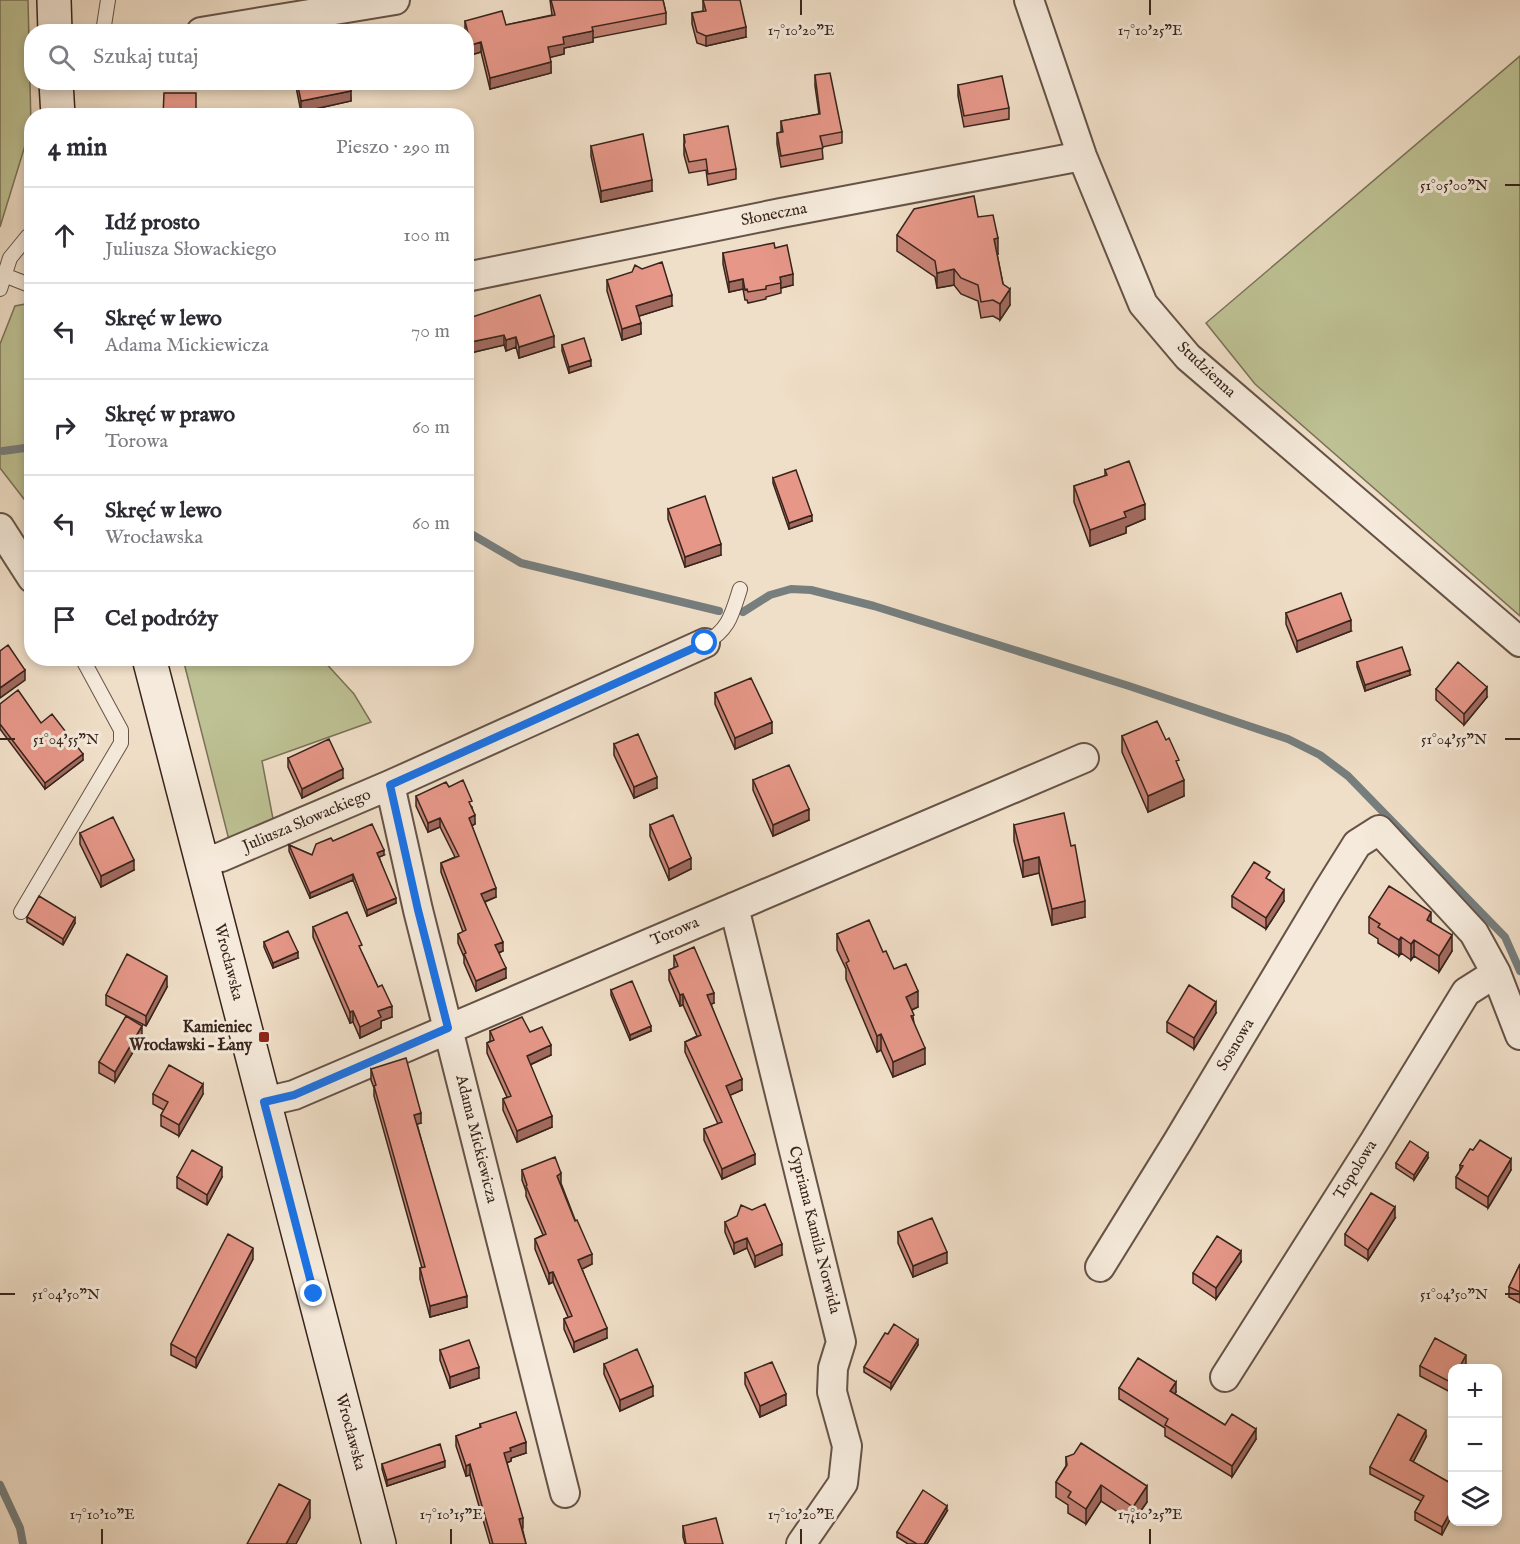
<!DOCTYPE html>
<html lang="pl">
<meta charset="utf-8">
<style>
:root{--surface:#fff;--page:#f2f2f3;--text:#2b2b33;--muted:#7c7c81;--line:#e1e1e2}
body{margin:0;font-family:"IM FELL English",serif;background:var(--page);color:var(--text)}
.controls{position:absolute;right:18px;bottom:18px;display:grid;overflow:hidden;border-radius:12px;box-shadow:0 3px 9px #0003}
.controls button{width:54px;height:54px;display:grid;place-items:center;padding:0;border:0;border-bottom:2px solid var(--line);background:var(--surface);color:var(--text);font:30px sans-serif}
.stop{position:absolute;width:18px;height:18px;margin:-14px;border:4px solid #1a73e8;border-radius:50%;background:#fff}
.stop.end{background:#1a73e8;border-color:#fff;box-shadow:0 2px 6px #0008}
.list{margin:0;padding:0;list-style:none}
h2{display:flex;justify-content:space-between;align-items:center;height:78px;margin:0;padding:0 24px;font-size:26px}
h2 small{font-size:20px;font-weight:400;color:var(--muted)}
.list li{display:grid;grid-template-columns:39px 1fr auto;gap:18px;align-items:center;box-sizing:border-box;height:96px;padding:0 24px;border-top:2px solid var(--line)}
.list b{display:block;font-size:22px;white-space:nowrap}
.list p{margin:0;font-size:20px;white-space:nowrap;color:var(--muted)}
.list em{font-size:20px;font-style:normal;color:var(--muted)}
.icon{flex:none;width:33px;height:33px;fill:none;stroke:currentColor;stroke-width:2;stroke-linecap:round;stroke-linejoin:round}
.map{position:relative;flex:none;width:1520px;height:1544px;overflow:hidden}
.search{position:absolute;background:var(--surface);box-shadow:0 3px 9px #0003;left:24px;top:24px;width:450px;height:66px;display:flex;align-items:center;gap:15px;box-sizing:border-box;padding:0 21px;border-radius:24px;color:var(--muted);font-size:22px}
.panel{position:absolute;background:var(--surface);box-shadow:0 3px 9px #0003;left:24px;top:108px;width:450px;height:558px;border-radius:24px}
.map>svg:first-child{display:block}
.green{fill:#bdc193;stroke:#7a7258;stroke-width:1.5}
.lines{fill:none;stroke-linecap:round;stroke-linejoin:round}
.stream{stroke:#767e7e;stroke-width:8}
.service-casing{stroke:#665347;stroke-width:16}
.minor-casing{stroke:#665347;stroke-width:32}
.secondary-casing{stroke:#38241c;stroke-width:36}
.service{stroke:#f5eadb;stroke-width:14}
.minor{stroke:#f5eadb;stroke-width:28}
.secondary{stroke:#f5eadb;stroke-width:33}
.wall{fill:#c68275;stroke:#38241c;stroke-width:1.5}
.shaded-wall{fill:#a16a5f;stroke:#38241c;stroke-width:1.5}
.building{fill:#e69788;stroke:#38241c;stroke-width:1.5}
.route{stroke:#1a73e8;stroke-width:8}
.ticks{fill:none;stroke:#38241c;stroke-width:2}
.poi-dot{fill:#8f2418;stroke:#f5eadb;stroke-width:2}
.labels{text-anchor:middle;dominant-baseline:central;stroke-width:6;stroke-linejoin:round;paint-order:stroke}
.street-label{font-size:16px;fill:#38241c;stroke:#f5eadb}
.poi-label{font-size:16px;font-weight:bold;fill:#38241c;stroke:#f5eadb;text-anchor:end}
.ticks-label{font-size:15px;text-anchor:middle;fill:#38241c;stroke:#f5eadb;stroke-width:6;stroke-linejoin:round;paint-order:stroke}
</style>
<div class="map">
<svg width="1520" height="1544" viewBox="0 0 1520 1544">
<rect width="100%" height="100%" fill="#f0dfc8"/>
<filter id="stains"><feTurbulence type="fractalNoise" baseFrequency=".00333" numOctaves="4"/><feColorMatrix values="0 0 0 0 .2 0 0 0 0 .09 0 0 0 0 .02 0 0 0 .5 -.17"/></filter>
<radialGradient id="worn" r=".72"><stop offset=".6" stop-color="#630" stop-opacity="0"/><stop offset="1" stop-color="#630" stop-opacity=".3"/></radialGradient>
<!-- green -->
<path class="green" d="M0 0H28L31 126 0 227Z
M1520 56V616L1255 384 1206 323Z
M31 303 32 496 24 499 0 468V344L15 306Z
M183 659H322L354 694 371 722 262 761 274 824 230 844Z"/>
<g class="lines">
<!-- stream -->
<path class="stream" d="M3 451 32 447
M466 531 521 563 719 611
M743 612 770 595 791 589 811 590 874 606 1129 686 1288 739 1320 755 1348 776 1505 937 1520 971
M0 1485 20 1528 23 1544"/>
<!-- service casing -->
<g class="service-casing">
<path id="service" d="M103 32 108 0
M4 275 32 286
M0 289 10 258 28 236H32
M705 643C729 630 732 614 740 589
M21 912 121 743V730L82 658"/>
</g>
<!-- minor casing -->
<g class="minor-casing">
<path id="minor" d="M1029 0 1082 156 1143 304 1188 357 1520 642
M201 32 395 0
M466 277 781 213 1082 156
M0 528 32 578
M390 785 418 910 565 1493
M202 861 221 857 390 785 705 643
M734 907 841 1342 833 1368 832 1392 847 1446 843 1483 801 1544
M264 1102 294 1095 1084 758
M1100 1267 1178 1141 1327 892 1357 844 1379 830 1474 933 1496 973 1520 1035
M1225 1377 1374 1142 1466 992 1496 973"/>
</g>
<!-- secondary casing -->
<g class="secondary-casing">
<path id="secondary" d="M54 0 55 32
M56 82 58 116
M149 658 379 1544"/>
</g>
<!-- service -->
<use href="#service" class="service"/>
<!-- minor -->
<use href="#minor" class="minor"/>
<!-- secondary -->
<use href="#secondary" class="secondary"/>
</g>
<!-- wall -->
<path class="wall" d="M550 0H663L666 13V24L593 38V42L564 48V54L550 57 551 73 490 89 481 52 471 55 466 39V32H465V21L506 25 552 15Z
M703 0 746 37 706 46 697 43 692 24V13L703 11Z
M815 75 842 132V143L822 147 823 159 781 167 777 144V133L781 132V121L819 114 815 86Z
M295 82H349L351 101 301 112Z
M388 82H405L389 86Z
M958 85 1009 108V119L964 127 958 96Z
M684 135 736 169V179L708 185 706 170 689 173 684 155Z
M591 146 652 191 601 202 591 156Z
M978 217 998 254H997L1003 284 1010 305 1000 320 993 316 981 318 978 301 961 294 954 285 937 288 935 277 897 251V235Z
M775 248 793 285 781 288V293L766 297V299L748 303 747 300H745L743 289 729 292 723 264V253Z
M607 280 672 306 639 316 641 334 622 340 607 291Z
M466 306 469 318 554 347 519 358 516 347 506 351 504 345 466 354Z
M562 345 591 366 569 373 562 351Z
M1105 470 1145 519 1126 527V533L1090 546 1074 502V486L1105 476Z
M773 478 812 521 789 529 773 483Z
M668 509 721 555 685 567 668 519Z
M1286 613 1351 631 1297 652 1286 624Z
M1357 662 1410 675 1365 691 1357 667Z
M1436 689 1487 697 1464 725 1436 700Z
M715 693 772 733 735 749 715 704Z
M0 704 41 723 83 760 45 789 0 729Z
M1122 736 1179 768 1184 796 1148 812 1122 752Z
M614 744 657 788 634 798 614 755Z
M288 758 343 778 302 798 288 767Z
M753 780 809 820 773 836 753 790Z
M449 787 472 807 475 824 472 826 496 897 485 902 503 951 499 953 506 978 476 991 464 963V957L458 943V934L463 932 441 872V863L455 857 440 827 428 832 416 806V796Z
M650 825 691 869 669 880 650 836Z
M1014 825 1085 917 1052 925 1039 873 1023 877 1014 841Z
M80 833 134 870 101 887 80 844Z
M333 841 384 855 379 857 396 903 367 916 353 880 310 898 289 851V845L312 855Z
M1270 880 1284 901 1266 929 1232 907V896Z
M27 917 75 923 63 945 27 922Z
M1369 917 1431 922 1452 951 1439 972 1414 956 1411 960 1401 953 1399 956 1378 943V939L1369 933Z
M313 927 362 953 392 1017 381 1021V1028L360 1038 353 1022 350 1023 313 937Z
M837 934 883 952 918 1007 912 1010 914 1023 925 1064 893 1077 881 1050 877 1052 846 979V969L837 950Z
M264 942 298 958 273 968 264 947Z
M674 956 714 1003 711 1004 742 1090 730 1095 755 1164 722 1179 704 1140V1129L718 1124 685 1052V1042L697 1036 683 1005 680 1006 669 980V970L674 968Z
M167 987 146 1026 106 1005V995Z
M611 990 651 1031 630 1040 611 995Z
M1216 1013 1194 1049 1167 1032V1022Z
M490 1031 530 1032 551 1055 530 1065 552 1127 517 1142 503 1110V1099L507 1097 487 1053V1043L490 1041Z
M142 1037 115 1082 99 1073V1062Z
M371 1069 421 1123 417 1124 467 1307 430 1317 420 1279V1268H422L374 1096V1088L371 1080Z
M153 1094H203L179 1136 161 1126V1115L164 1110 153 1104Z
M1428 1158 1414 1180 1396 1168V1163Z
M1460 1165 1511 1170 1488 1208 1456 1188V1177L1460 1171Z
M522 1170 561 1183 592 1264 582 1269 607 1338 574 1352 564 1329V1319L568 1317 553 1282 549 1284 535 1249V1239L543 1235 526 1196V1191L522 1180Z
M177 1177H222L207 1205 177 1188Z
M1395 1218 1368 1260 1345 1245V1234Z
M725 1222 782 1255 755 1267 747 1248 734 1254 725 1232Z
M898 1232 947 1263 913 1277 898 1243Z
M253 1259 196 1368 171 1355V1344Z
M1241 1262 1216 1299 1193 1283V1273Z
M1520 1264V1303L1509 1297V1287Z
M888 1334 918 1345 891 1389 864 1372V1367Z
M440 1350 479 1378 450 1388 440 1360Z
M604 1364 653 1396 620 1411 604 1374Z
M1420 1366H1466L1452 1393 1420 1376Z
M745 1373 786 1405 760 1417 745 1384Z
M1119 1388 1176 1392 1175 1394 1225 1425 1256 1439 1232 1477 1165 1436V1428L1119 1399Z
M480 1424 526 1453 511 1458V1461L507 1463 526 1544H490L470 1475 466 1476 456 1446V1436L480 1428Z
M1426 1437 1413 1462 1452 1484 1442 1535 1415 1520V1512L1421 1501 1370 1474V1467Z
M1066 1457 1147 1502 1133 1522 1101 1501 1086 1524 1068 1513V1505L1056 1497V1482L1066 1466Z
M382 1464 445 1467 387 1486 382 1469Z
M947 1511 927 1544H908L897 1537V1532Z
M683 1526 723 1544H685L683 1537Z"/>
<!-- shaded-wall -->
<path class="shaded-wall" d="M746 27V37L706 46V36Z
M593 31V42L564 48V54L548 58V47L563 37Z
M481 42V52L471 55V45Z
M551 62V73L490 89V78Z
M351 91V101L301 112V101Z
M652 180V191L601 202V191Z
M998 238V254L994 255V239Z
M954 269V285L937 288V273Z
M793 274V285L781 288 780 277Z
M743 279V289L729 292V282Z
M1010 289V305L1000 320V304Z
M672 295V306L636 317V306Z
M641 323V334L622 340V329Z
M504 335V345L466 354V343Z
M554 336V347L519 358V347Z
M516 337V347L506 351V340Z
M591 360V366L569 373V367Z
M1145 504V519L1126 527V533L1090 546V530L1124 512Z
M812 515V521L789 529V523Z
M721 544V555L685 567V557Z
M1351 620V631L1297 652V641Z
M25 670V680L0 698V688Z
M1410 670V675L1365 691V685Z
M1487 687V697L1464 725V714Z
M772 722V733L735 749V738Z
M83 754V760L45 789V783Z
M343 769V778L302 798V789Z
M657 777V788L634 798V787Z
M1184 780V796L1148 812V796Z
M809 809V820L773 836V825Z
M475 815V824L469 827V818Z
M440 818V827L428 832V823Z
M384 850V855L377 858V853Z
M1039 857V873L1023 877V861Z
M691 858V869L669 880V869Z
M134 860V870L101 887V876Z
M353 874V880L310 898V893Z
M496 888V897L481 903V894Z
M1284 890V901L1266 929V918Z
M396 898V903L367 916V910Z
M1085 901V917L1052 925V909Z
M1431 912V928L1427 920Z
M75 918V923L63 945V939Z
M1452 935V951L1439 972V956Z
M1401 937V953L1399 956V940Z
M1414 940V956L1411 960V944Z
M503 942V951L495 954V945Z
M298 952V958L273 968V963Z
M506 968V978L476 991V981Z
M167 976V987L146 1026V1016Z
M918 991V1007L906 1012V997Z
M714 993V1003L707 1006V995Z
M683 994V1005L680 1006V995Z
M1216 1002V1013L1194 1049V1038Z
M392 1006V1017L381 1021V1028L360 1038V1027L378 1011Z
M353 1011V1022L350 1023V1012Z
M142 1026V1037L115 1082V1072Z
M651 1026V1031L630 1040V1035Z
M881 1034V1050L877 1052V1036Z
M551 1045V1055L527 1066V1056Z
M925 1048V1064L893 1077V1062Z
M742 1079V1090L726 1097V1086Z
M203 1084V1094L179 1136V1125Z
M421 1113V1123L414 1125V1115Z
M552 1116V1127L517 1142V1131Z
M1428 1153V1158L1414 1180V1175Z
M755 1154V1164L722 1179V1169Z
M1511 1159V1170L1488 1208V1197Z
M222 1167V1177L207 1205V1195Z
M561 1173V1183L557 1186V1176Z
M1395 1207V1218L1368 1260V1250Z
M747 1238V1248L734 1254V1243Z
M782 1244V1255L755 1267V1256Z
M253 1248V1259L196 1368V1358Z
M1241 1251V1262L1216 1299V1288Z
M947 1252V1263L913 1277V1266Z
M592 1254V1264L578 1271V1260Z
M553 1272V1282L549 1284V1273Z
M467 1296V1307L430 1317V1306Z
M607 1328V1338L574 1352V1342Z
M918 1340V1345L891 1389V1383Z
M1466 1355V1366L1465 1368H1459Z
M479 1367V1378L450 1388V1377Z
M1176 1382V1392L1170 1402V1391Z
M653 1386V1396L620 1411V1400Z
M786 1394V1405L760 1417V1406Z
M1256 1429V1439L1232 1477V1466Z
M1426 1430V1437L1410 1468V1460Z
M526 1442V1453L511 1458V1461L504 1464V1453L510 1448Z
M445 1461V1467L387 1486V1480Z
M470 1464V1475L466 1476V1466Z
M1101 1485V1501L1086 1524V1509Z
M1147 1486V1502L1133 1522V1507Z
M310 1500V1518L296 1544H286Z
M947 1506V1511L927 1544H924Z
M1452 1509V1516L1442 1535V1527Z
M523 1518V1528L519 1530V1519Z"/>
<!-- building -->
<path class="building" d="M551 0H663L666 13 592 27 593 31 563 37 564 44 548 47 551 62 490 78 481 42 471 45 465 21 502 11 506 25 555 15Z
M703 0H740L746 27 706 36 697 32 692 13 706 11Z
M259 29 260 32H246Z
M830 73 842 132 820 136 823 148 781 156 777 133 783 132 781 121 820 114 815 75Z
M1002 76 1009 108 964 116 958 85Z
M297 82H349L351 91 301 101Z
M164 93H196V116H163Z
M728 126 736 169 708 174 706 159 689 162 684 145 685 142 684 135Z
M643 134 652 180 601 191 591 146Z
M974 196 978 217 993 215 998 238 994 239 1003 284 1010 289 1000 304 993 300 981 302 978 285 961 278 954 269 937 273 935 261 897 235 914 209Z
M774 243 775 248 787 245 793 274 780 277 781 283 766 286V289L748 292 747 289 745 290 743 279 729 282 723 253Z
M662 262 672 295 636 306 641 323 622 329 607 280 632 272 635 265 642 269Z
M540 295 554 336 519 347 516 337 506 340 504 335 466 343V306L469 318Z
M584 338 591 360 569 367 562 345Z
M1129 461 1145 504 1124 512 1126 517 1090 530 1074 486 1107 475 1105 470Z
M796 470 812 515 789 523 773 478Z
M705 496 721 544 685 557 668 509Z
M1341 593 1351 620 1297 641 1286 613Z
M8 645 25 670 0 688V651Z
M1402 647 1410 670 1365 685 1357 662Z
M1458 662 1487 687 1464 714 1436 689Z
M751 678 772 722 735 738 715 693Z
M18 690 41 723 52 714 83 754 45 783 0 724V704Z
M1157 721 1166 740 1169 738 1179 760 1176 761 1184 780 1148 796 1122 736Z
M638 734 657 777 634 787 614 744Z
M329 739 343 769 302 789 288 758Z
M789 765 809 809 773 825 753 780Z
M463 780 472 801 469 802 475 815 469 818 496 888 481 894 503 942 495 945 506 968 476 981 464 954 466 953 458 934 466 930 441 863 459 856 440 818 428 823 416 796 446 782 449 787Z
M1064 813 1071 846 1075 845 1085 901 1052 909 1039 857 1023 861 1014 825Z
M673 815 691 858 669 869 650 825Z
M113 817 134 860 101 876 80 833Z
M372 824 384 850 377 853 396 898 367 910 353 874 310 893 289 845 312 855 316 844 331 838 333 841Z
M1254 862 1270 872 1266 878 1284 890 1266 918 1232 896Z
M1389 886 1431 912 1427 920 1452 935 1439 956 1414 940 1411 944 1401 937 1399 940 1378 927 1380 924 1369 917Z
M39 896 75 918 63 939 27 917Z
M347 912 362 945 359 946 378 987 382 985 392 1006 378 1011 381 1017 360 1027 353 1011 350 1012 313 927Z
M869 920 883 952 886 951 894 969 906 964 918 991 906 997 914 1015 911 1016 925 1048 893 1062 881 1034 877 1036 846 963 849 961 837 934Z
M288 931 298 952 273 963 264 942Z
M694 947 714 993 707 995 742 1079 726 1086 755 1154 722 1169 704 1129 722 1122 685 1042 701 1035 683 994 680 995 669 970 678 966 674 956Z
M127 954 167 976 146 1016 106 995Z
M632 981 651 1026 630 1035 611 990Z
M1189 985 1216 1002 1194 1038 1167 1022Z
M126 1016 142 1026 115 1072 99 1062Z
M522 1017 530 1032 542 1027 551 1045 527 1056 552 1116 517 1131 503 1099 511 1096 487 1043 494 1040 490 1031Z
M406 1058 421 1113 414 1115 467 1296 430 1306 420 1268 425 1267 374 1086 376 1085 371 1069Z
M169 1065 203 1084 179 1125 161 1115 168 1102 153 1094Z
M1480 1140 1511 1159 1488 1197 1456 1177 1463 1166 1460 1165 1470 1149 1473 1150Z
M1410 1141 1428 1153 1414 1175 1396 1163Z
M192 1150 222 1167 207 1195 177 1177Z
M555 1157 561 1173 557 1176 575 1221 577 1220 592 1254 578 1260 607 1328 574 1342 564 1319 572 1316 553 1272 549 1273 535 1239 546 1234 526 1186 527 1185 522 1170Z
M1371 1193 1395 1207 1368 1250 1345 1234Z
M765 1204 782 1244 755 1256 747 1238 734 1243 725 1222 737 1216 741 1205 752 1210Z
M932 1218 947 1252 913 1266 898 1232Z
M228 1234 253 1248 196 1358 171 1344Z
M1217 1236 1241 1251 1216 1288 1193 1273Z
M1520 1264V1292L1509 1287Z
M894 1324 918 1340 891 1383 864 1367 885 1333 888 1334Z
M1435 1338 1466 1355 1459 1368H1452V1383L1420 1366Z
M469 1340 479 1367 450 1377 440 1350Z
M637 1349 653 1386 620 1400 604 1364Z
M1138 1358 1176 1382 1170 1391 1225 1425 1232 1414 1256 1429 1232 1466 1165 1425 1168 1419 1119 1388Z
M772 1362 786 1394 760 1406 745 1373Z
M516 1412 526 1442 510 1448 511 1451 504 1453 523 1518 519 1519 526 1544H493L470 1464 466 1466 456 1436 481 1427 480 1424Z
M1398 1414 1426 1430 1410 1460 1452 1484V1487L1449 1493 1452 1495V1509L1442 1527 1415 1512 1424 1496 1370 1467Z
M1081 1443 1147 1486 1133 1507 1101 1485 1086 1509 1068 1497 1071 1492 1056 1482 1067 1465 1066 1457 1074 1454Z
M440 1444 445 1461 387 1480 382 1464Z
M279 1484 310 1500 286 1544H247Z
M923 1490 947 1506 924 1544H917L897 1532Z
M716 1518 723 1544H686L683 1526Z"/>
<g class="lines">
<!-- route -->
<path class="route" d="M314 1294 264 1102 294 1095 448 1028 418 910 390 785 705 643"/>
</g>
<!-- ticks -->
<path class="ticks" d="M801 0V15M1150 0V15M1505 185H1520M0 739H15M1505 739H1520M0 1294H15M1505 1294H1520M102 1529V1544M451 1529V1544M801 1529V1544M1150 1529V1544"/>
<!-- markers -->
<rect class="poi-dot" x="258" y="1031" width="12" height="12" rx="3"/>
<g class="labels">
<!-- street labels -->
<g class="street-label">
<text transform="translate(774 215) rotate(-11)">Słoneczna</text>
<text transform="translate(1206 370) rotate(43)">Studzienna</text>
<text transform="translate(307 821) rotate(-23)">Juliusza Słowackiego</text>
<text transform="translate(675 932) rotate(-23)">Torowa</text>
<text transform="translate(228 962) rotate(76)">Wrocławska</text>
<text transform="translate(1236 1045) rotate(-59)">Sosnowa</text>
<text transform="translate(476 1139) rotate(76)">Adama Mickiewicza</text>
<text transform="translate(1356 1170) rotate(-58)">Topolowa</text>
<text transform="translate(814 1230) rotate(76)">Cypriana Kamila Norwida</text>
<text transform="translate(350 1432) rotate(75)">Wrocławska</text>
</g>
<!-- poi labels -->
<g class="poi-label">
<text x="252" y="1028">Kamieniec<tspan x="252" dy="18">Wrocławski – Łany</tspan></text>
</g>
</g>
<g class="ticks-label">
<text x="801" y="35">17°10'20"E</text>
<text x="1150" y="35">17°10'25"E</text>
<text x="1454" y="190">51°05'00"N</text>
<text x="66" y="744">51°04'55"N</text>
<text x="1454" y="744">51°04'55"N</text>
<text x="66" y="1299">51°04'50"N</text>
<text x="1454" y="1299">51°04'50"N</text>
<text x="102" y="1519">17°10'10"E</text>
<text x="451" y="1519">17°10'15"E</text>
<text x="801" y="1519">17°10'20"E</text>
<text x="1150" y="1519">17°10'25"E</text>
</g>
<rect width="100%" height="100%" filter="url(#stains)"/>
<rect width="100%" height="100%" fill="url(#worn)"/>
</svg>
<div class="controls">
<button>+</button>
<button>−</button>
<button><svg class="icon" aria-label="layers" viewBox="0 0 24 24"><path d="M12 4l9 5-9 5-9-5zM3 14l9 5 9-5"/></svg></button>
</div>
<div class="stop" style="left:705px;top:643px"></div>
<div class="stop end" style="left:314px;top:1294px"></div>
<div class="search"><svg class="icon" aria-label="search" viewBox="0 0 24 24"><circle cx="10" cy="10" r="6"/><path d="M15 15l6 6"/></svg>Szukaj tutaj</div>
<section class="panel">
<h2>4 min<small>Pieszo · 290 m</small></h2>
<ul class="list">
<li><svg class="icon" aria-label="ahead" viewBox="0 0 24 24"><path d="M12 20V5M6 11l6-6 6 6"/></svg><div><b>Idź prosto</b><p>Juliusza Słowackiego</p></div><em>100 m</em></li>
<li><svg class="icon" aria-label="left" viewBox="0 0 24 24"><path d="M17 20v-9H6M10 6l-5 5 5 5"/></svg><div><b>Skręć w lewo</b><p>Adama Mickiewicza</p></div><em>70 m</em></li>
<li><svg class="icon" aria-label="right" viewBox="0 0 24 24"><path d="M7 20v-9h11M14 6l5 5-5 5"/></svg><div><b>Skręć w prawo</b><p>Torowa</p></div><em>60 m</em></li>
<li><svg class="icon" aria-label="left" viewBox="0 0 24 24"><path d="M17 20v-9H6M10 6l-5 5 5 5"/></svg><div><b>Skręć w lewo</b><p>Wrocławska</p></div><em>60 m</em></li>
<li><svg class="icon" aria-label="arrive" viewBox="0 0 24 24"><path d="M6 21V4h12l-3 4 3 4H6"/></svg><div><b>Cel podróży</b></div></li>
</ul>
</section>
</div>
